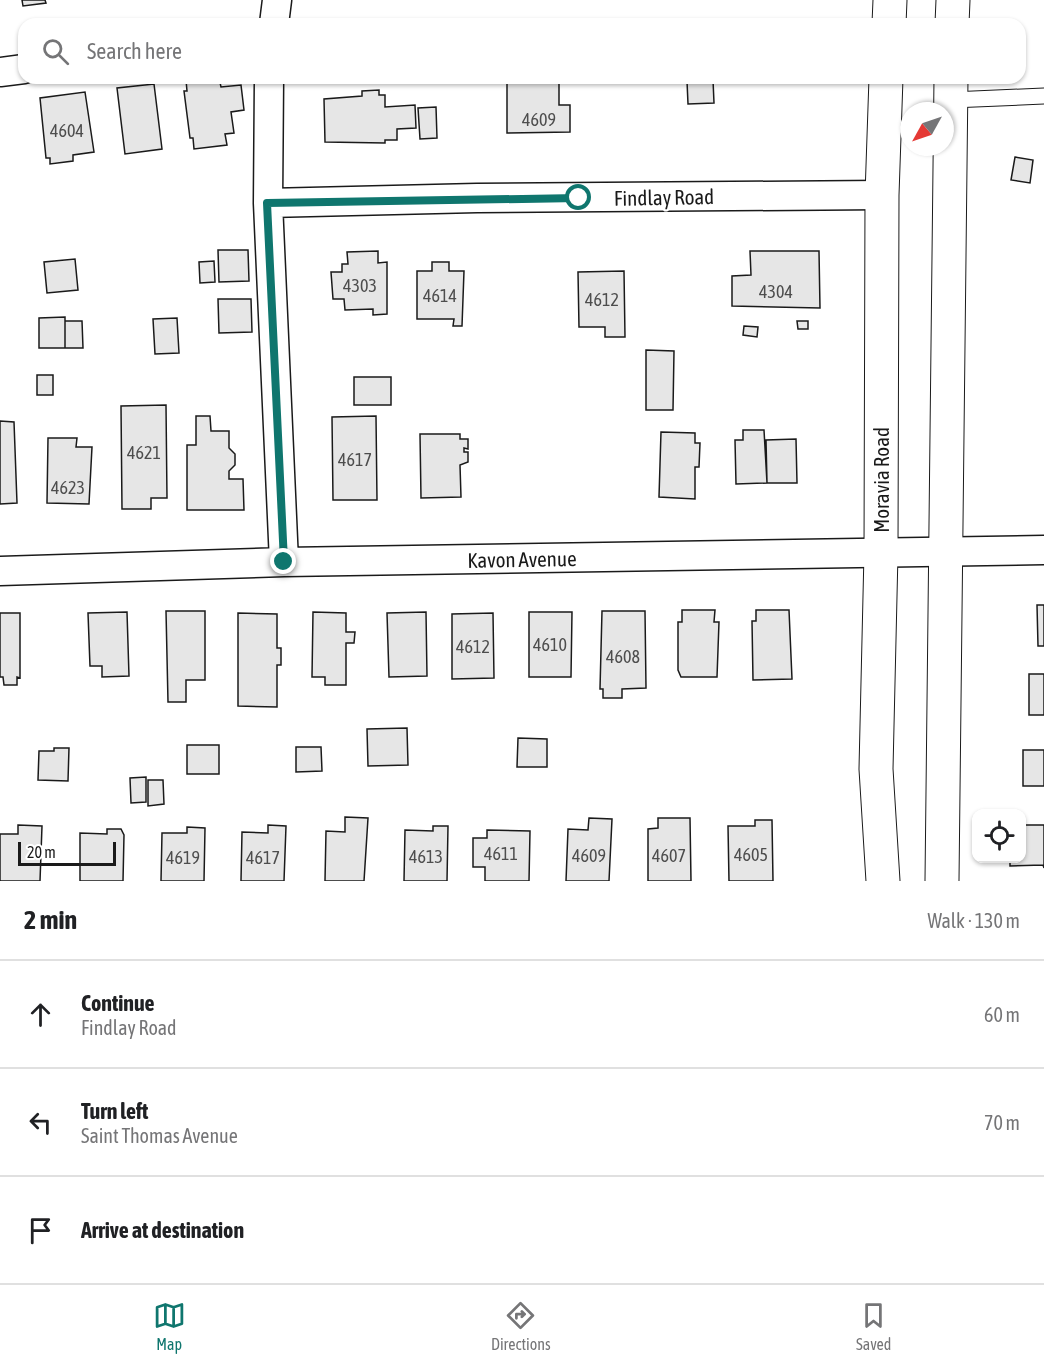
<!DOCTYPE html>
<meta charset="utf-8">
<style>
:root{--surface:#fff;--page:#f2f2f2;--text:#202124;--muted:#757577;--line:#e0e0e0;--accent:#0f766e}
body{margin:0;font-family:"Asap Condensed",sans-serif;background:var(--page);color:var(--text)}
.controls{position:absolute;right:18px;bottom:18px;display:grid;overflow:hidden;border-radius:12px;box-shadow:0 2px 4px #0004}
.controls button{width:54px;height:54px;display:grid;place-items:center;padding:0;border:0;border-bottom:2px solid var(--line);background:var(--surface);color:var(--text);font:30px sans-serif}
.compass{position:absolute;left:900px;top:102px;width:54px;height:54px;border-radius:50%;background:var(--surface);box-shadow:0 2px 4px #0004;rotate:230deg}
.scale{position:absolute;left:18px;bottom:15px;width:98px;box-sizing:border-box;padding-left:6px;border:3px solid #1a1a1a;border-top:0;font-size:16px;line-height:21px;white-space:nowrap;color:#1a1a1a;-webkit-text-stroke:4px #fff;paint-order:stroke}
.stop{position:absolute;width:18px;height:18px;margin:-14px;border:4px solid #0f766e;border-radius:50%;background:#fff}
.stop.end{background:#0f766e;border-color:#fff;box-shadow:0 2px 6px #0008}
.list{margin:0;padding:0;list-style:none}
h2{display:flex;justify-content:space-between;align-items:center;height:78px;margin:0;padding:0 24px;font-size:26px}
h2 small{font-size:20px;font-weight:400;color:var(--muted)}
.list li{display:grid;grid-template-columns:39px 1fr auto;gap:18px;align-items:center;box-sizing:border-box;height:108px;padding:0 24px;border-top:2px solid var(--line)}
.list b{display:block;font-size:22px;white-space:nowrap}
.list p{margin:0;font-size:20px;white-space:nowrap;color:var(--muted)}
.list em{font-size:20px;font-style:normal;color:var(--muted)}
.icon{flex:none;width:33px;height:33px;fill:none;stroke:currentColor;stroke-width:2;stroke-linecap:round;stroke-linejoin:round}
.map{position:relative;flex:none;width:1044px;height:881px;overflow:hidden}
.search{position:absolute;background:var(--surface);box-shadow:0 2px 4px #0004;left:18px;right:18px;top:18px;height:66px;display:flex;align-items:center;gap:15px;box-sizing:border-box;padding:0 21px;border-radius:18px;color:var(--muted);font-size:22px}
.sheet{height:402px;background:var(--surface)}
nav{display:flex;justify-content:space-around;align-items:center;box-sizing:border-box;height:84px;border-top:2px solid var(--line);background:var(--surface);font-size:16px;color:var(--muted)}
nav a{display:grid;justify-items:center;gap:3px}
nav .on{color:var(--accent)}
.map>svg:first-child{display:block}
.building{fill:#e6e6e6;stroke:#1a1a1a;stroke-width:1.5}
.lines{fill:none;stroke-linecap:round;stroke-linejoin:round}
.service-casing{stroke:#1a1a1a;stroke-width:17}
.minor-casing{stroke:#1a1a1a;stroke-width:31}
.primary-casing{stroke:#1a1a1a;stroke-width:35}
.service{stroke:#fff;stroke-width:15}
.minor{stroke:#fff;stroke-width:28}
.primary{stroke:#fff;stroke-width:33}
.route{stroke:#0f766e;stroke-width:8}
.labels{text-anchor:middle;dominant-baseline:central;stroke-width:4.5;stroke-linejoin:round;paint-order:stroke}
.number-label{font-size:18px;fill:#4d4d4d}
.street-label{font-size:21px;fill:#1a1a1a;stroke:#fff}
</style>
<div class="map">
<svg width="1044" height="881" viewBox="0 0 1044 881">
<rect width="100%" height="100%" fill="#fff"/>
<!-- building -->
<path class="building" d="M22 0H45L46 3 23 6Z
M353 21 358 24H324V23Z
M598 21V24H560V22Z
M219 78 221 87 241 85 244 110 231 112 234 133 225 134 227 145 194 149 193 138H190L184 91H187L186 80Z
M507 78H559V105H570V132L507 133Z
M713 80 714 103 688 104 687 81Z
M154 84 162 149 125 154 117 88Z
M379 90V95H385V107L415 105 416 128 397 129V140H385V143L325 142 324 99 362 96V91Z
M85 92 94 152 73 155V161L50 164V158H46L40 98Z
M436 107 437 138 420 139 418 108Z
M1015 157 1033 160 1030 183 1011 180Z
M218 250H248L249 281 219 282Z
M378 251V263L387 262V314L373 315V309L345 310 344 299H333L331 272H342V264H348L347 252Z
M750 251H819L820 308 732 306V276L751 275Z
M75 259 78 290 47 293 44 262Z
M214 261 215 282 200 283 199 262Z
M432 262H449V271H464L462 326H453L454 319H417V271H432Z
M624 271 625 337H605V327H579L578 272Z
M218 299H251L252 332 219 333Z
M65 317V348H39V318Z
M177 318 179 353 155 354 153 319Z
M65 321H82L83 348H65Z
M797 321H808V329H798Z
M744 326 758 327 757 337 743 335Z
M646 350 674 351 673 410H646Z
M37 375H53V395H37Z
M354 377H391V405H354Z
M166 405 167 498H151V509H122L121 406Z
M196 416H210L211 431H229V448L235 454V465L229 471V479H243L244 510H187V445H196Z
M376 416 377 500H333L332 417Z
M0 421 14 422 17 503 0 504Z
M743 430H764L767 483 736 484 735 440H743Z
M661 432 695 433V443H700L699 467H695V499L659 497Z
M420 434H460V439H468V449L464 448V452H468V462L460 465 461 497 421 498Z
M48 438H77L76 447H92L89 504 47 503Z
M796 439 797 483H767L766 440Z
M1037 605H1044V646H1038Z
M682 610H715L714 622H719L717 677H681L678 670V622H682Z
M756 610H789L792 679 753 680 752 621H756Z
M166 611H205V680H186V702H168Z
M602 611H645L646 688 622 689V698H603V689H600Z
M127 612 129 676 102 677V666H90L88 613Z
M313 612 346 613V632H355L354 643H346V685H325V677H312Z
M426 612 427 676 389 677 387 613Z
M529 612H572L571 677H529Z
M0 613H20V678L17 677V685H4L3 677H0Z
M238 613 277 614V648H281V665H277V707L238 706Z
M493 613 494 678 452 679V614Z
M1029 674H1044V715H1029Z
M407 728 408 765 368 766 367 729Z
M518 738 547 739V767H517Z
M187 745H219V774H187Z
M296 747H321L322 771 296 772Z
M54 748H69L68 781 38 780 39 751H54Z
M1023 750H1044V786H1023Z
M146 777V802L131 803 130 778Z
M148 780H163L164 804 148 806Z
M345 817 368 818 364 881H325L326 831 345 832Z
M589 818 612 819 609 881H566L568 829 588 830Z
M658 818H690L691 881H648V829L658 828Z
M755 820H772L773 881H729L728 826H755Z
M18 825 42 826 40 881H0V834H18Z
M268 825 286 826 284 881H241L242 832 268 833Z
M1022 825H1044V868L1043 865 1010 866V858H1022Z
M433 826H448L447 881H404L405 830 433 831Z
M187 827 205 828 204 881H161L162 833H187Z
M107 829H121L124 835 123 881H80V833L107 834Z
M487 830 530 831 529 881H485V867H473V838H487Z"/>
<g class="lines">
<!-- service casing -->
<g class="service-casing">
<path id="service" d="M951 100 1044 96"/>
</g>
<!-- minor casing -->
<g class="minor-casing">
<path id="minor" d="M274 24 277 0
M0 72 24 69
M269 78 268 203 284 562
M268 203 477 198 882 195
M0 571 284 562 1044 550"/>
</g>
<!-- primary casing -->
<g class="primary-casing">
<path id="primary" d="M889 24 890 0
M952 24 953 0
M883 881 876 769 881 553 882 195 886 78
M942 881 951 78"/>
</g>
<!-- service -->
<use href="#service" class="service"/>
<!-- minor -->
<use href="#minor" class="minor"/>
<!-- primary -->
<use href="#primary" class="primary"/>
</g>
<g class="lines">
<!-- route -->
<path class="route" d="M284 562 267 203 579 198"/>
</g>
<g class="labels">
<!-- number labels -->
<g class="number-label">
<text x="539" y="119">4609</text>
<text x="67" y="130">4604</text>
<text x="360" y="285">4303</text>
<text x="776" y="291">4304</text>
<text x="440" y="295">4614</text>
<text x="602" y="299">4612</text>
<text x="144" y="452">4621</text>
<text x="355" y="459">4617</text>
<text x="68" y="487">4623</text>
<text x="550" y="644">4610</text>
<text x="473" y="646">4612</text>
<text x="623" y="656">4608</text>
<text x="501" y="853">4611</text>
<text x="751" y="854">4605</text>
<text x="589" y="855">4609</text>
<text x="669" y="855">4607</text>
<text x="426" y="856">4613</text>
<text x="183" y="857">4619</text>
<text x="263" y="857">4617</text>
</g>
<!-- street labels -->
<g class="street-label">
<text transform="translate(664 197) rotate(-1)">Findlay Road</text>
<text transform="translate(881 480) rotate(-90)">Moravia Road</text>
<text transform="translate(522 559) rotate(-1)">Kavon Avenue</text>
</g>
</g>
</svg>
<div class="controls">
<button><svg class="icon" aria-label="locate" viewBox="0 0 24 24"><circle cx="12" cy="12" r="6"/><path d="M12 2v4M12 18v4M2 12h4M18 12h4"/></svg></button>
</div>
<svg class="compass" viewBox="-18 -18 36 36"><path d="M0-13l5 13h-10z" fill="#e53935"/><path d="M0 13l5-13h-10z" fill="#757577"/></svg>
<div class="scale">20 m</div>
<div class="stop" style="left:579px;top:198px"></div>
<div class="stop end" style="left:284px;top:562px"></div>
<div class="search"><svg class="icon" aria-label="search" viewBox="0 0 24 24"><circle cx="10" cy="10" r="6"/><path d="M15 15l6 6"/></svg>Search here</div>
</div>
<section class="sheet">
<h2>2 min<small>Walk · 130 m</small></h2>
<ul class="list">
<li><svg class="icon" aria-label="ahead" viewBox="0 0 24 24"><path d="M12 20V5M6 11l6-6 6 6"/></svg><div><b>Continue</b><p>Findlay Road</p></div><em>60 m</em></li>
<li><svg class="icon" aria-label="left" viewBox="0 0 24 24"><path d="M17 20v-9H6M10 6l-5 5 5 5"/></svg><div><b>Turn left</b><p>Saint Thomas Avenue</p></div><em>70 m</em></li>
<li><svg class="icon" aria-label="arrive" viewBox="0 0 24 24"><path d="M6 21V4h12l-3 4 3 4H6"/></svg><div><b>Arrive at destination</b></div></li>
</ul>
</section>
<nav>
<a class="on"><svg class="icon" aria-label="map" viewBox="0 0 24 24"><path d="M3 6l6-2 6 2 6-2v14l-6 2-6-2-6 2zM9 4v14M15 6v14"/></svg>Map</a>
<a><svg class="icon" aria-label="directions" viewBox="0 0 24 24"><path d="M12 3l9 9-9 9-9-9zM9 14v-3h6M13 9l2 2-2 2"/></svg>Directions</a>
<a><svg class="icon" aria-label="saved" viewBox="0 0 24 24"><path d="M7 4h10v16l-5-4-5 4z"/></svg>Saved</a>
</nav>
